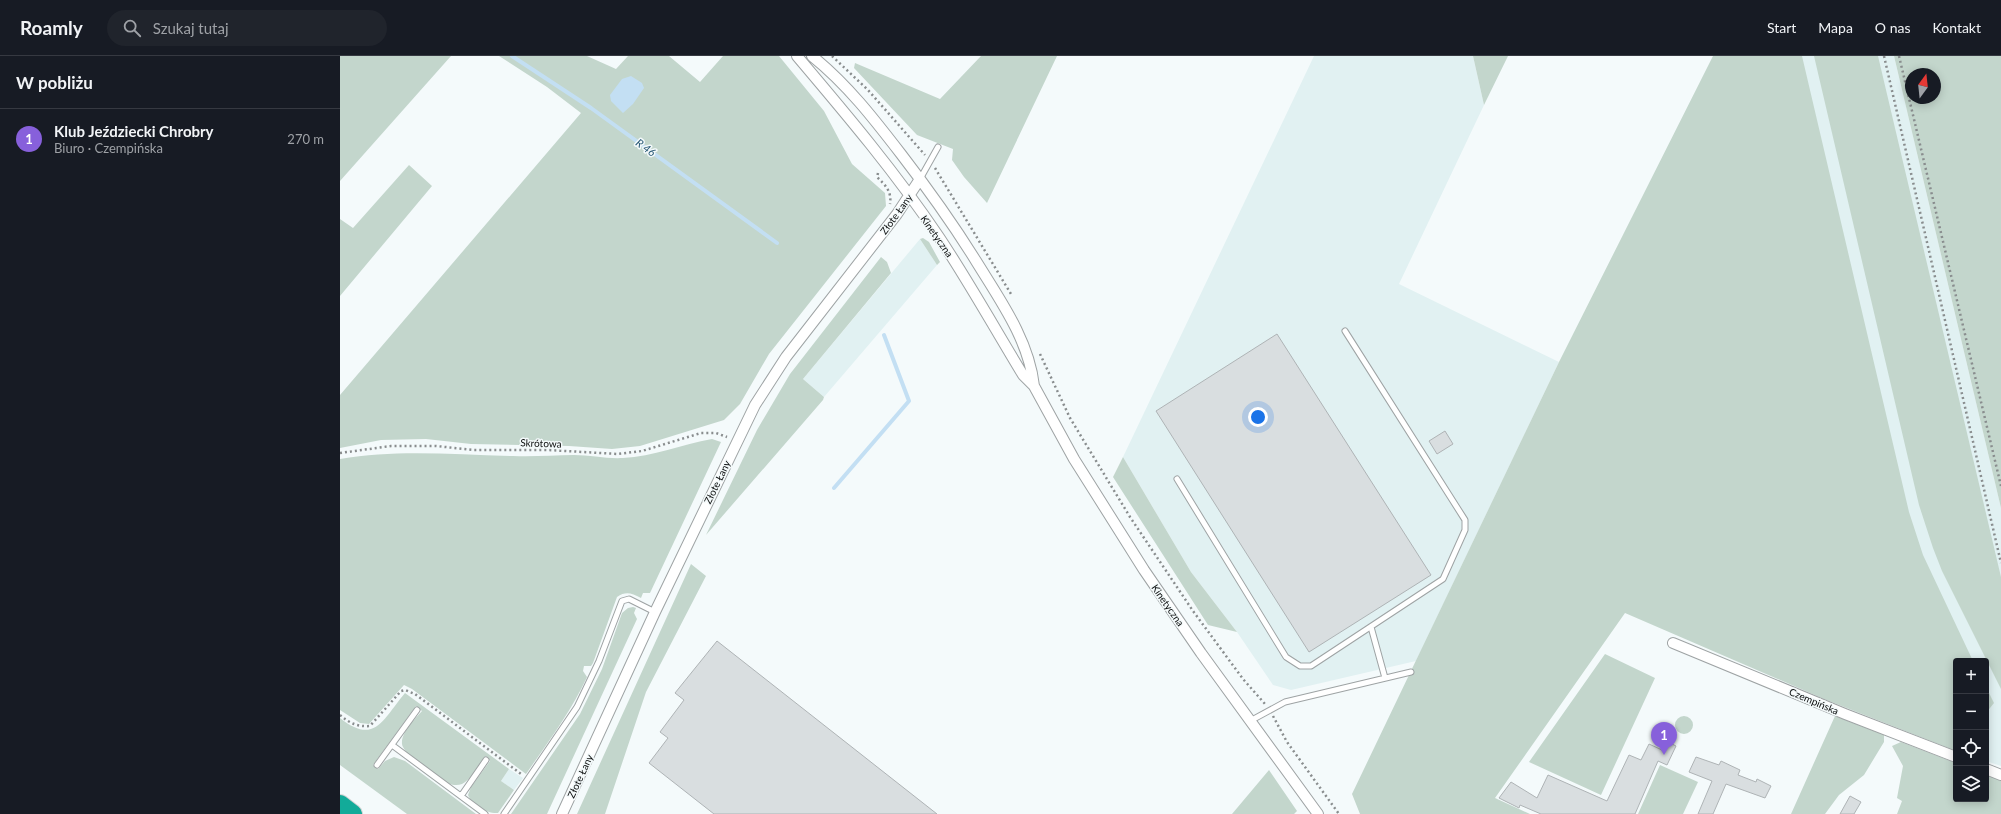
<!DOCTYPE html>
<html lang="pl">
<meta charset="utf-8">
<style>
:root{--surface:#171b24;--page:#20242c;--text:#f1f3f6;--muted:#9ea1a6;--line:#363941;--accent:#8760db}
body{margin:0;font-family:Lato,sans-serif;background:var(--page);color:var(--text)}
.controls{position:absolute;right:12px;bottom:12px;display:grid;overflow:hidden;border-radius:4px;box-shadow:0 2px 10px #0003}
.controls button{width:36px;height:36px;display:grid;place-items:center;padding:0;border:0;border-bottom:1px solid var(--line);background:var(--surface);color:var(--text);font:20px sans-serif}
.compass{position:absolute;left:1565px;top:12px;width:36px;height:36px;border-radius:50%;background:var(--surface);box-shadow:0 2px 10px #0003;rotate:15deg}
.you{position:absolute;left:918px;top:361px;width:14px;height:14px;margin:-10px;border:3px solid #fff;border-radius:50%;background:#1a73e8;box-shadow:0 0 0 6px #1a73e833}
.badge{display:grid;place-items:center;width:26px;height:26px;border-radius:50%;background:var(--accent);color:#fff;font-size:13px;font-weight:700}
.pin{position:absolute;translate:-50% -33px;filter:drop-shadow(0 1px 2px #0008)}
.pin::after{content:'';position:absolute;top:21px;width:14px;height:12px;background:inherit;clip-path:polygon(0 0,100% 0,50% 100%)}
.list{margin:0;padding:0;list-style:none}
h2{display:flex;justify-content:space-between;align-items:center;height:52px;margin:0;padding:0 16px;font-size:17px}
h2 small{font-size:13px;font-weight:400;color:var(--muted)}
.list li{display:grid;grid-template-columns:26px 1fr auto;gap:12px;align-items:center;box-sizing:border-box;height:60px;padding:0 16px;border-top:1px solid var(--line)}
.list b{display:block;font-size:15px;white-space:nowrap}
.list p{margin:0;font-size:13px;white-space:nowrap;color:var(--muted)}
.list em{font-size:13px;font-style:normal;color:var(--muted)}
.icon{flex:none;width:22px;height:22px;fill:none;stroke:currentColor;stroke-width:2;stroke-linecap:round;stroke-linejoin:round}
.map{position:relative;flex:none;width:1661px;height:758px;overflow:hidden}
header{display:flex;align-items:center;gap:24px;box-sizing:border-box;height:56px;padding:0 20px;background:var(--surface);border-bottom:1px solid var(--line)}
header strong{font-size:19px}
nav{display:flex;gap:22px;margin-inline-start:auto;font-size:14px}
.search{width:280px;height:36px;background:var(--page);display:flex;align-items:center;gap:10px;box-sizing:border-box;padding:0 14px;border-radius:22px;color:var(--muted);font-size:15px}
main{display:flex}
aside{flex:1;background:var(--surface)}
.map>svg:first-child{display:block}
.built{fill:#e1f1f2}
.green{fill:#c3d6cc;fill-rule:evenodd}
.water{fill:#c3dff3}
.lines{fill:none;stroke-linecap:round;stroke-linejoin:round}
.stream{stroke:#c3dff3;stroke-width:4}
.building{fill:#d9dee0;stroke:#aeb3b5}
.service-casing{stroke:#9ea3a4;stroke-width:7}
.minor-casing{stroke:#9ea3a4;stroke-width:12}
.motorway-casing{stroke:#d3d3d3;stroke-width:20}
.path{stroke:#898d8e;stroke-width:2.5;stroke-dasharray:2 3;stroke-linecap:butt}
.service{stroke:#fff;stroke-width:5}
.minor{stroke:#fff;stroke-width:10}
.motorway{stroke:#12ab99;stroke-width:18}
.labels{text-anchor:middle;dominant-baseline:central;stroke-width:3;stroke-linejoin:round;paint-order:stroke}
.street-label{font-size:10px;fill:#0a0c0c;stroke:#f4fafb}
.water-label{font-size:11px;font-style:italic;fill:#295976;stroke:#f4fafb}
</style>
<header>
<strong>Roamly</strong>
<div class="search"><svg class="icon" aria-label="search" viewBox="0 0 24 24"><circle cx="10" cy="10" r="6"/><path d="M15 15l6 6"/></svg>Szukaj tutaj</div>
<nav><a>Start</a><a>Mapa</a><a>O nas</a><a>Kontakt</a></nav>
</header>
<main>
<aside>
<h2>W pobliżu<small></small></h2>
<ul class="list">
<li><span class="badge">1</span><div><b>Klub Jeździecki Chrobry</b><p>Biuro · Czempińska</p></div><em>270 m</em></li>
</ul>
</aside>
<div class="map">
<svg width="1661" height="758" viewBox="0 0 1661 758">
<rect width="100%" height="100%" fill="#f4fafb"/>
<!-- built -->
<path class="built" d="M974 0H1133L1144 49 1059 228 1219 306 1076 605 951 634 933 629 897 576 851 516 783 401Z
M1453 0H1554L1661 452V710L1646 705V605H1616V692Z
M580 183 597 209 484 341 463 323Z
M169 713 183 722 174 734 161 725Z"/>
<!-- green -->
<path class="green" d="M0 0H111L0 125Z
M159 0H247L276 13 288 0H329L360 26 383 0H439L484 55 512 108 545 137 546 150 429 298 400 348 384 364 300 390 272 393 229 390 131 388 86 383 41 384 0 392V339L241 57 207 31Z
M641 0H717L647 147 624 121 612 104 613 93 577 79 514 12 515 7 600 43Z
M1133 0H1168L1144 49Z
M1373 0H1462L1569 456 1583 499 1633 605H1616V695L1484 643 1285 557 1155 742 1190 758H1020L1012 738 1219 306Z
M1474 0H1538L1661 521V633L1602 515 1593 492 1579 449Z
M1554 0H1661V452ZM1571 18H1595V42H1571Z
M69 109 92 130 0 240V163L13 172Z
M583 182 589 186 600 206 597 209 580 183Z
M541 201 547 206 551 217 463 323 484 341 483 344 366 479 417 374 450 318Z
M372 383 381 386 310 537H303L301 542C291 537 286 535 277 541L253 607 251 610H244L243 615 247 621C231 656 208 686 186 718L72 633 64 629 29 668 20 667 0 654V403C58 393 115 399 173 400 194 401 214 399 234 399 250 399 267 403 283 402 313 401 342 388 372 383Z
M783 401 851 516 897 576 868 569 773 421Z
M351 508 366 520 306 636 265 758H237Z
M293 551 296 552 294 557 297 563 207 758H171L240 658 262 613 282 557 288 552Z
M1265 598 1315 622 1261 739 1189 706Z
M1646 631 1654 647 1646 657Z
M65 637 169 713 161 725 174 734 158 757C147 758 132 749 128 739L131 731 150 705 146 700C139 708 132 723 122 728 117 730 112 729 107 727 97 723 63 698 62 688 61 676 75 663 82 655L76 650 33 709 38 713 45 705 54 701 65 705 136 758H67L0 709V662C35 690 43 663 65 637Z
M1335 669a9 9 0 1 1 18 0a9 9 0 1 1-18 0Z
M1495 660 1544 679V686L1524 719 1499 739 1485 758H1451Z
M1561 686 1616 707V743H1646V719L1661 724V758H1557L1562 745 1557 742 1563 710 1552 690Z
M1320 709 1358 726 1343 758H1298Z
M929 714 957 755 954 758H892Z"/>
<!-- water -->
<path class="water" d="M291 20 302 27 304 32 293 48 283 57 271 45 270 39 282 23Z"/>
<g class="lines">
<!-- stream -->
<path class="stream" d="M172 0 251 52 437 187
M494 432 569 345 544 279"/>
</g>
<!-- building -->
<path class="building" d="M937 278 1091 519 969 596 816 355Z
M1105 375 1113 388 1097 398 1089 385Z
M377 585 597 758H374L309 707 328 682 320 676 344 644 335 637Z
M1326 685 1336 690 1327 709 1318 705 1295 758H1201L1180 749 1179 752 1159 742 1171 726 1197 742 1208 719 1267 745 1289 699 1301 704 1309 688 1322 694Z
M1356 701 1379 709 1381 705 1400 714 1398 719 1416 726 1417 723 1431 730 1425 742 1386 728 1373 758H1358L1372 725 1349 716Z
M1510 740 1521 746 1514 758H1500Z"/>
<g class="lines">
<!-- service casing -->
<g class="service-casing">
<path id="service" d="M580 123 598 91
M837 423 946 601 960 610H971L1103 523 1125 474V464L1005 275
M1031 571 1045 622
M910 665 945 646 1071 616
M52 689 145 758
M37 709 77 654
M121 740 146 704
M164 758 237 651 259 605 282 545 289 543 315 556"/>
</g>
<!-- minor casing -->
<g class="minor-casing">
<path id="minor" d="M457 0C507 59 556 117 599 181 629 226 655 273 683 319L694 330 734 403 804 514 861 597 978 758
M472 0C507 28 534 63 561 98 588 133 613 168 636 205 660 244 689 284 694 330
M1333 587 1505 658 1616 701
M1646 713 1661 719
M222 758 315 556 415 349 446 301 557 158 580 123"/>
</g>
<!-- motorway casing -->
<g class="motorway-casing">
<path id="motorway" d="M0 748 13 758"/>
</g>
<!-- path -->
<path class="path" d="M492 0 528 34 585 99
M1544 0 1661 507
M1559 0 1661 430
M595 112 671 238
M538 117 537 121C545 129 552 135 550 148
M700 298 730 362 790 461 853 555 903 623 925 648
M0 397 51 390H96L134 394H208L278 398 302 395 361 377H376L387 381
M0 659C9 667 18 671 30 670L61 635 65 634 75 638 181 718
M933 660 947 686 999 758"/>
<!-- service -->
<use href="#service" class="service"/>
<!-- minor -->
<use href="#minor" class="minor"/>
<!-- motorway -->
<use href="#motorway" class="motorway"/>
</g>
<g class="labels">
<!-- street labels -->
<g class="street-label">
<text transform="translate(556 158) rotate(-54)">Złote Łany</text>
<text transform="translate(597 180) rotate(55)">Kinetyczna</text>
<text transform="translate(201 387) rotate(2)">Skrótowa</text>
<text transform="translate(377 426) rotate(-64)">Złote Łany</text>
<text transform="translate(828 549) rotate(55)">Kinetyczna</text>
<text transform="translate(1474 645) rotate(23)">Czempińska</text>
<text transform="translate(240 720) rotate(-65)">Złote Łany</text>
</g>
<!-- water labels -->
<g class="water-label">
<text transform="translate(306 91) rotate(36)">R 46</text>
</g>
</g>
</svg>
<div class="controls">
<button>+</button>
<button>−</button>
<button><svg class="icon" aria-label="locate" viewBox="0 0 24 24"><circle cx="12" cy="12" r="6"/><path d="M12 2v4M12 18v4M2 12h4M18 12h4"/></svg></button>
<button><svg class="icon" aria-label="layers" viewBox="0 0 24 24"><path d="M12 4l9 5-9 5-9-5zM3 14l9 5 9-5"/></svg></button>
</div>
<svg class="compass" viewBox="-18 -18 36 36"><path d="M0-13l5 13h-10z" fill="#e53935"/><path d="M0 13l5-13h-10z" fill="#9ea1a6"/></svg>
<div class="you"></div>
<div class="pin badge" style="left:1324px;top:699px">1</div>
</div>
</main>
